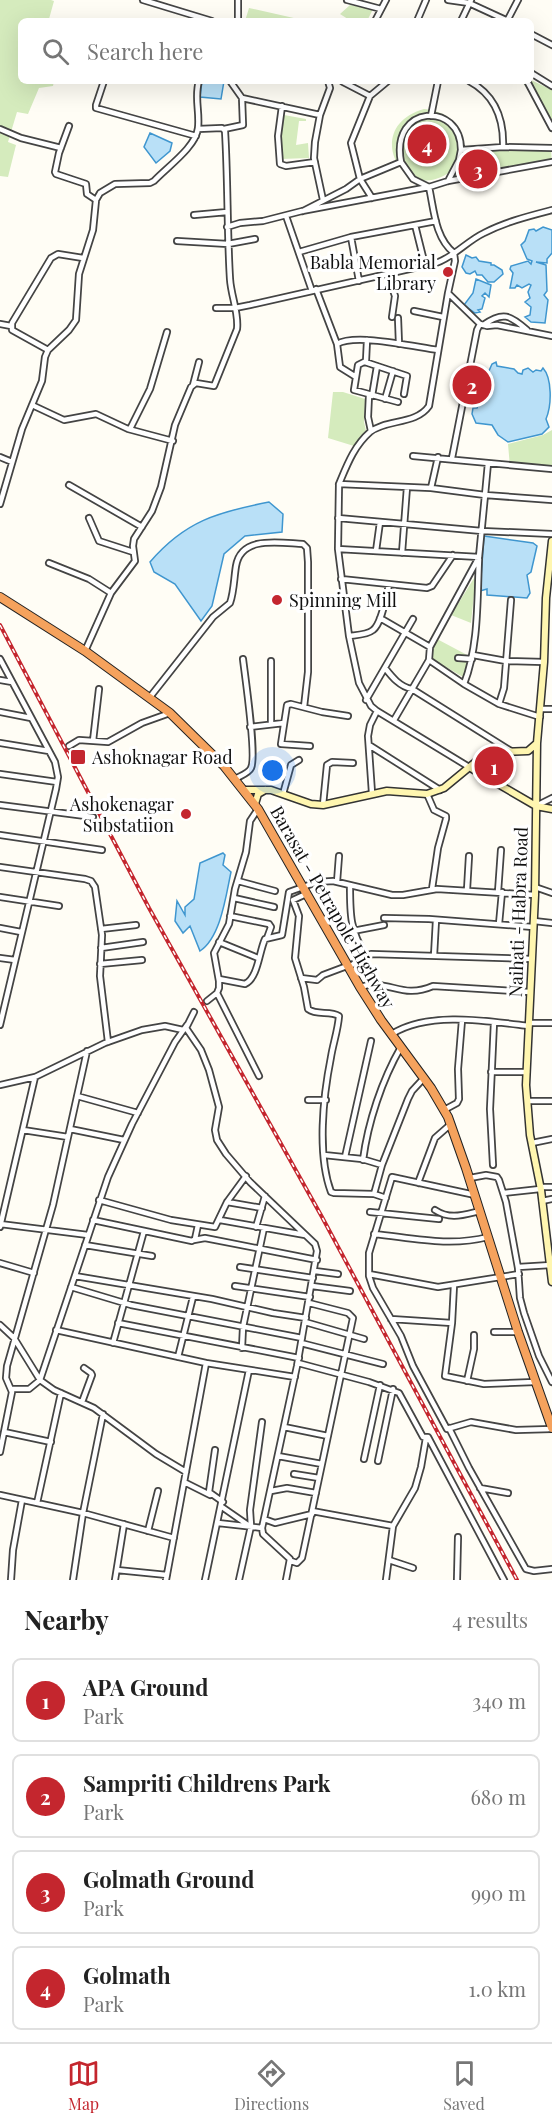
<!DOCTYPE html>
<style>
:root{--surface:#fff;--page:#f2f2f2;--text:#222;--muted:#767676;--line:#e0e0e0;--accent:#c4262e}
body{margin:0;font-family:"Playfair Display",serif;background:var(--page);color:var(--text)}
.you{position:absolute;left:273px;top:771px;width:21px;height:21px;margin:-15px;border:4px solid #fff;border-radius:50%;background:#1a73e8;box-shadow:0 0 0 9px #1a73e833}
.badge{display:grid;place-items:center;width:39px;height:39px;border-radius:50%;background:var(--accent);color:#fff;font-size:20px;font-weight:700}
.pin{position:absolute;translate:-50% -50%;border:3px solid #fff;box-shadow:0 2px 6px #0006}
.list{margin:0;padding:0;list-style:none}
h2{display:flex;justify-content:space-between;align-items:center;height:78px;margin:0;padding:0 24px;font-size:26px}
h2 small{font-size:20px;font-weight:400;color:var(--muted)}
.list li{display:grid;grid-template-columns:39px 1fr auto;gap:18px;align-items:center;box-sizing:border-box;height:84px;margin:0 12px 12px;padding:0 12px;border:2px solid var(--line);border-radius:9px}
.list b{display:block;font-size:22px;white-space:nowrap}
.list p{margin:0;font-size:20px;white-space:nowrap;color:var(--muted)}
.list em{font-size:20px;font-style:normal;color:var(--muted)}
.icon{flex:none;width:33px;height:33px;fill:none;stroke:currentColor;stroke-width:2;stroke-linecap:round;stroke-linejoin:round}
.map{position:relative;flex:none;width:552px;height:1580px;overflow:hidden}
.search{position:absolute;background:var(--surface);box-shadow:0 6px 24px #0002;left:18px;right:18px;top:18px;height:66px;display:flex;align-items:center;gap:15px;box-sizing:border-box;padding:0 21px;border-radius:9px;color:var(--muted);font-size:22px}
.sheet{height:462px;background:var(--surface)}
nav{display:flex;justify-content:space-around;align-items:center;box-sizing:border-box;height:84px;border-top:2px solid var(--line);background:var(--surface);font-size:16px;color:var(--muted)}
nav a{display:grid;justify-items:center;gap:3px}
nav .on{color:var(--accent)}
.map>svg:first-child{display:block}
.green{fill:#d5ebbd}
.water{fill:#b9e0f7;stroke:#3f96cf;stroke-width:1.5}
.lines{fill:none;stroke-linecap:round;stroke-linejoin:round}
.street-casing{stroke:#444;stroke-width:8}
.secondary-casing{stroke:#333;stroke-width:9}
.highway-casing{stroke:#222;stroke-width:10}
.street{stroke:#fff;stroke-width:4.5}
.secondary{stroke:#fff6b0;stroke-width:6}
.highway{stroke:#f5a25d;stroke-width:8}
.rail-casing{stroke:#c4262e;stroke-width:4}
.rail{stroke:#fff;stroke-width:1.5;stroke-dasharray:4.5;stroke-linecap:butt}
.poi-dot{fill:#c4262e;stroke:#fff;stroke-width:2}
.labels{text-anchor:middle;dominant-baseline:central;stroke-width:6;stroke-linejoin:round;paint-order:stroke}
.poi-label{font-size:18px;fill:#111;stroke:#fff;text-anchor:end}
.street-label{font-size:18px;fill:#111;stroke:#fff}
</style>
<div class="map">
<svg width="552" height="1580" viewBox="0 0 552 1580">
<rect width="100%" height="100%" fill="#fffdf5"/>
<!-- green -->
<path class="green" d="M0 0H51L54 1 49 19 55 21H21V81H54L53 86 39 88 28 114 17 112 8 142 16 145 8 177 0 176Z
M350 5 373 9 367 21H351L340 14Z
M249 8 307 21H245Z
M531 80 552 90V121L522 82Z
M424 109C453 112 466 129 460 158L466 150H551L552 162 451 176 455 168C405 212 359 127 424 109Z
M284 115 306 119V121H299L296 145 308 143 309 158 281 159 282 121Z
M333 392H343L365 399 364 422 367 435 354 446 328 438Z
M552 430V468L510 467 508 444 543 435Z
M476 575 471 623 451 615Z
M437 639 469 656 463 677 427 656Z
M505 758 511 763 506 775 491 778 473 769 488 761Z"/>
<!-- water -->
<path class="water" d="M202 81H224L221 99 200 97Z
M150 133 172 143 170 151 156 163 144 147Z
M543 227 552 230V253L547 259V263L536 262 546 265 547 291 544 295 548 300 545 323 531 322 525 317 530 315 531 307 525 302 530 298 528 292 531 285 529 284 522 288 517 285 515 288H510L513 273 510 269 511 266 528 261 531 264 532 261 527 259 521 245 525 241 529 230 534 229 536 231Z
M466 255 472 258 476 257 479 261 491 263V265H494L502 270 503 274 494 282H488L482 275H477L475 271 470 274 466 273 462 267Z
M476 279 491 285 489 297 485 293 482 296 485 298 482 309 478 310 480 312 475 313 464 305 473 293Z
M496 362 497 366 514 369 518 373 522 374 523 370 528 368 533 372 536 370 541 371 543 368C552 378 552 405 546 419L549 427 542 434 508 442 498 435 492 425 476 423 472 414 473 408H477L482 392 478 375 479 369 488 373 492 364Z
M269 502 283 514 282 532 245 536 224 554 212 606 201 621 175 584 154 572 150 562C185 521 218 512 269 502Z
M484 536 533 543 537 546 531 572 527 575 530 593 527 598 487 595V589L480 591Z
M223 853 225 855 223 865 231 872C226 895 221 937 200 951L190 926 183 933 175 921 177 901 185 915V907L194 899 200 863Z"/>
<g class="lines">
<!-- street casing -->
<g class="street-casing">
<path id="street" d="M143 0 212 21
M238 0V21
M347 0 381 9
M448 0 469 3 508 21
M375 21 386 0
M417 21 426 0
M461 21 471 0
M507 21 518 0
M531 34 552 45
M531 73 552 86
M104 81 96 105V108L196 136
M230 81 242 98 320 115
M388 81 370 96 351 143 360 179 401 162 413 179 429 187C434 210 435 238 454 253L455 261 448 293 480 324 487 326 497 325 552 336
M469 81C495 95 504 119 503 147
M527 81 552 128
M343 82 370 96
M282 106 278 136 280 164 286 166 315 162
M431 116 438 81
M69 126 59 153 55 172 56 174 86 184 87 194 96 200
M0 129 21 138 61 148
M224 129 243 125 242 98
M401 162C390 104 461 101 461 150
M448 181 459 160 461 150 503 147 552 148
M323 200 314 158 315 142 320 115 330 88 328 81
M303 211 346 189 360 179 372 198
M194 215 227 212
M286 216 312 291
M415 225 425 265
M227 227 240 223 263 221 302 211 429 187 448 181 552 162
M351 237 359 281
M177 241 228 244 255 239
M299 252 351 237 436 221
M388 275 395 296 392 317
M316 289 337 344
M216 308H235L250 305 436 263C454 257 467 241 484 233 505 222 529 216 552 210
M414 311 443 317
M398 318 399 344
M0 324 11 326
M483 325C503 311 510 315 527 330
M367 340 366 361 358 365 354 390 398 402
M48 350 12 330V323L51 258 58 254 83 258
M365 362 407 376 404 394
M356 377 340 367 337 344C356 333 415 347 438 350
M193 385 199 362
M369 395 368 417 371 431
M372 396 377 366
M385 399 393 371
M32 405 64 420 96 414 128 429 173 441
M130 429 150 389 167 332
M413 456 552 469
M0 457 12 462
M452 458 477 330 480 324
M488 463 485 495 552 500
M339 484 431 488 485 495 479 557 338 549Z
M339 484C347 465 354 446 370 432 386 419 416 425 429 406L448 293
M69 485 142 527
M431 488 438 457
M0 504 22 429 42 381 45 357 48 350 69 330 76 320 79 274 93 230 96 200 100 193 115 184 150 183 154 181C167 167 196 147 198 128 200 112 194 97 199 81
M89 518 99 541 133 552
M338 518 482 531 552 534
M338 549 349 636 359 683 371 706 377 711 469 767
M376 551 380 522
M402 553 407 487
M49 563 89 579 111 593
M341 579 427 588 432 586 453 555
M380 618 430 647
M349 636C356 635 367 635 373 630 382 623 386 596 389 585
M85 651 111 593 135 561 133 546 134 539 152 511 161 487 175 425 191 387 196 383 214 386 237 329C239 313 231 296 230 279 227 230 228 180 225 131L222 128 198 129
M473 655 506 661 544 662
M458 658 472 659
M0 659 55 762 58 777 56 789 0 1025
M429 660 464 684 499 704 540 717
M385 668C392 677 400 687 412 689L511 751
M0 680 12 682
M464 684C479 645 477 601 479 559
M150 697 213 617 230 603C234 592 234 578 236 566 241 535 280 543 303 544L307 548 308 562V672L304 707
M366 700 413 619
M499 704 504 688 511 600
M541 709H552
M0 712 31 718
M394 720 429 660 430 647 479 557
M271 724V661
M250 727 284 723
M93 741 99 689
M0 743 49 751
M369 745 440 790
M69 746 79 740 108 742 142 723 170 713
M310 746 281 744 287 705 291 704 322 712 348 716
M0 774 57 782
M235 779C240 776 249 773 251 768 257 757 245 676 243 659
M372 793 368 736 370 725 377 711
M283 794 291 765 299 760
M427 794 434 810 446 816V819L438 848 432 889
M0 805 93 817
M323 805 327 765 332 762 353 763
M536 806 552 798
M0 835 102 850
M0 867 85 879 91 881 95 887 102 935 100 976 108 1042
M238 881 275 891
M337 882 339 856
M350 886C350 915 350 930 366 956
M535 887 552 893
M467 890 469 856
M498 892 501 850
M306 894 293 900 299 916 295 958 304 987 308 1009C317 1016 330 1010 339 1016 338 1030 333 1044 331 1057 323 1097 317 1154 331 1192L334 1193 374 1194 386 1198
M0 897 59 906
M234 898 274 907
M230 916 269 924 271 927 267 938
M384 918 429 919 533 927
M534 921 552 923
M499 924 502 892
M0 928 21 932
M101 929 136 925
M353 931 384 925
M219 942 258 958
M101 948 143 942
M434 956 436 920
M0 958 15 960
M100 964 142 960
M348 968 364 956 371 954 532 959
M301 978 317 980 323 975 347 966
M219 979 245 984C258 978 259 952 265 939L282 935 289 892 317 882 333 881 392 895H403L437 889 535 895
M360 987C389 978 401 1000 433 986L530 992
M217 993 259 1076
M207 1001 217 993 219 988V981L214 953 229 924 235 889 246 852 250 821 258 809
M194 1012 186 1028 201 1050 209 1070 219 1107 215 1130 217 1140 226 1154 250 1182 315 1244 317 1251 297 1366 262 1528 263 1534 290 1559 286 1580
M529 1023H552
M392 1034C428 1011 488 1021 529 1026
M491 1072H527
M0 1085 35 1077
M77 1096 138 1113
M308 1100H326
M528 1101H552
M444 1110 457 1103 459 1099 458 1069 462 1020
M70 1129 124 1140
M23 1130 68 1137
M532 1143 552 1139
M324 1155 362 1159 382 1165
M345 1157 371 1041
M363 1160C368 1122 382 1080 401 1047
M493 1165 490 1109 494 1022
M470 1178 486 1175 497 1177 499 1180 506 1202 518 1268 520 1298 524 1313 539 1356 552 1382
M418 1183 435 1138 451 1124
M540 1187H552
M504 1193 540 1189
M374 1194 382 1165 408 1099 412 1091 424 1078
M475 1195 392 1177 369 1253V1276L373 1288 401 1336 413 1366 447 1429 471 1422 516 1430 552 1429
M99 1200 171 1220 215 1227 227 1202 246 1176
M542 1201 552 1199
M227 1202 262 1208
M435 1210C450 1220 463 1215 480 1211
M370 1212 439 1219
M93 1220 192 1241 195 1239 198 1225
M220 1220 305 1235
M0 1224 88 1235
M0 1227 35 1077 105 1043 142 1030 165 1026 183 1030
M256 1227 265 1196
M374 1234C413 1238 449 1247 488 1237
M194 1240 205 1238 317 1260
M85 1245 152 1256
M0 1263 34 1273
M240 1267 313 1278
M518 1267 551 1265
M315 1271 338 1274
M369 1274 438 1287 519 1274
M75 1276 212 1299 273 1313 306 1318
M454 1285 452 1323 445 1376 484 1384 535 1382
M235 1286 310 1297
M312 1286 350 1291
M71 1287 131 1305 302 1338
M391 1319 452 1323
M305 1322 364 1339
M118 1323 299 1358
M0 1325 14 1338 40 1380 54 1390 94 1408 156 1454 186 1472
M56 1330 206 1363
M494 1332H518
M113 1343 144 1231
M301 1343 383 1364
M242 1348 243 1327 264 1228
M178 1357 193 1297
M298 1363 369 1382 399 1393 423 1437H428L504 1580
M467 1381 474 1349V1335
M12 1389H29L40 1380 108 1177 132 1124 175 1042 187 1025
M82 1402 92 1375 91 1373 84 1368
M284 1427 328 1436
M449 1428 469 1468 526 1569 534 1571 552 1569
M4 1432 51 1442
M215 1450 209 1492 223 1502
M0 1452 12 1392 6 1378 7 1366 53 1205 87 1051
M278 1456 322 1464
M364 1459 380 1385
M378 1461 393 1389
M294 1474 319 1478
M184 1482 210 1495
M480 1488 508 1493
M271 1491 287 1488 316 1493
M0 1495 83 1513 174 1538
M37 1503 61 1393
M222 1507 248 1525
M312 1511 393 1526
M264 1519 275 1523 312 1514
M218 1523 262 1528
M148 1531 158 1491
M389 1560 413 1568
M291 1561 297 1563 302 1558 353 1318 348 1313 309 1303
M117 1570 167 1575
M11 1580 13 1550 22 1500
M73 1580 83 1513 103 1414
M115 1580 124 1524
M166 1580 206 1363 295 1377
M205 1580 249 1370
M239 1580 251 1526 250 1510 262 1422
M386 1580 393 1526 415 1488 421 1467 426 1438
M457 1580 458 1537"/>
</g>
<!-- secondary casing -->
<g class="secondary-casing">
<path id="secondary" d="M552 541 546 598 544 662 537 743 535 895 526 1085 530 1135 541 1190 552 1282
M469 767 536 806 552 809
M245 790H271L311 804 323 805 387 791 427 794 444 788 478 760 487 756 503 752 528 751 536 744
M255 804 258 794 265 790"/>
</g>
<!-- highway casing -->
<g class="highway-casing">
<path id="highway" d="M0 597 85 651 170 713 224 766 258 809 360 987 381 1020 431 1088 448 1117 466 1168 518 1332 552 1428"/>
</g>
<!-- street -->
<use href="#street" class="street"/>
<!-- secondary -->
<use href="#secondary" class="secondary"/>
<!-- highway -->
<use href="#highway" class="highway"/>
<!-- rail casing -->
<g class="rail-casing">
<path id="rail" d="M0 625 149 908 322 1217 517 1580"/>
</g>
<!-- rail -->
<use href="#rail" class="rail"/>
</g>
<!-- markers -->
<g class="poi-dot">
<circle cx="448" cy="272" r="6"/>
<circle cx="277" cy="600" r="6"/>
<rect x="70" y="749" width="16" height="16" rx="3"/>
<circle cx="186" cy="814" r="6"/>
</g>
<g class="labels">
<!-- poi labels -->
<g class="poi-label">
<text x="436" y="262">Babla Memorial<tspan x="436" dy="21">Library</tspan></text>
<text x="289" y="600" text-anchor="start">Spinning Mill</text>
<text x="92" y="757" text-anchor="start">Ashoknagar Road</text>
<text x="174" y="804">Ashokenagar<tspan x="174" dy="21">Substatiion</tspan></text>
</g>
<!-- street labels -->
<g class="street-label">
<text transform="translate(333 907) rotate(60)">Barasat - Petrapole Highway</text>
<text transform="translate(518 912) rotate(-88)">Naihati - Habra Road</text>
</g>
</g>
</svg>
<div class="you"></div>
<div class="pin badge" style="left:494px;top:766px">1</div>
<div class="pin badge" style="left:472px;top:385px">2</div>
<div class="pin badge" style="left:478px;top:169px">3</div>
<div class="pin badge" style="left:427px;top:144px">4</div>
<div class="search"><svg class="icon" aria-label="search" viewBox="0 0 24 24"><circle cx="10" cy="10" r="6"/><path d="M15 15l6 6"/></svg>Search here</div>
</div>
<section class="sheet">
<h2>Nearby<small>4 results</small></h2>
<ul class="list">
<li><span class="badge">1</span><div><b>APA Ground</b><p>Park</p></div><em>340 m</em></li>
<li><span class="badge">2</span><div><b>Sampriti Childrens Park</b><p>Park</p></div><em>680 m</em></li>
<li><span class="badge">3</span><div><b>Golmath Ground</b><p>Park</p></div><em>990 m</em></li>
<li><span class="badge">4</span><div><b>Golmath</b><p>Park</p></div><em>1.0 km</em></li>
</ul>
</section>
<nav>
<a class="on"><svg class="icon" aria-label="map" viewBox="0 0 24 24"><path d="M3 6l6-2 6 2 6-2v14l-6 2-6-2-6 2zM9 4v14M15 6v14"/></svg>Map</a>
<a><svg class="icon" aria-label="directions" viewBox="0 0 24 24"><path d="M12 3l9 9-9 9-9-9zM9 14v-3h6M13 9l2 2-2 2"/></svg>Directions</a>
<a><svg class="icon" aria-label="saved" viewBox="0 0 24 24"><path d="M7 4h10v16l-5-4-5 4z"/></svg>Saved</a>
</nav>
